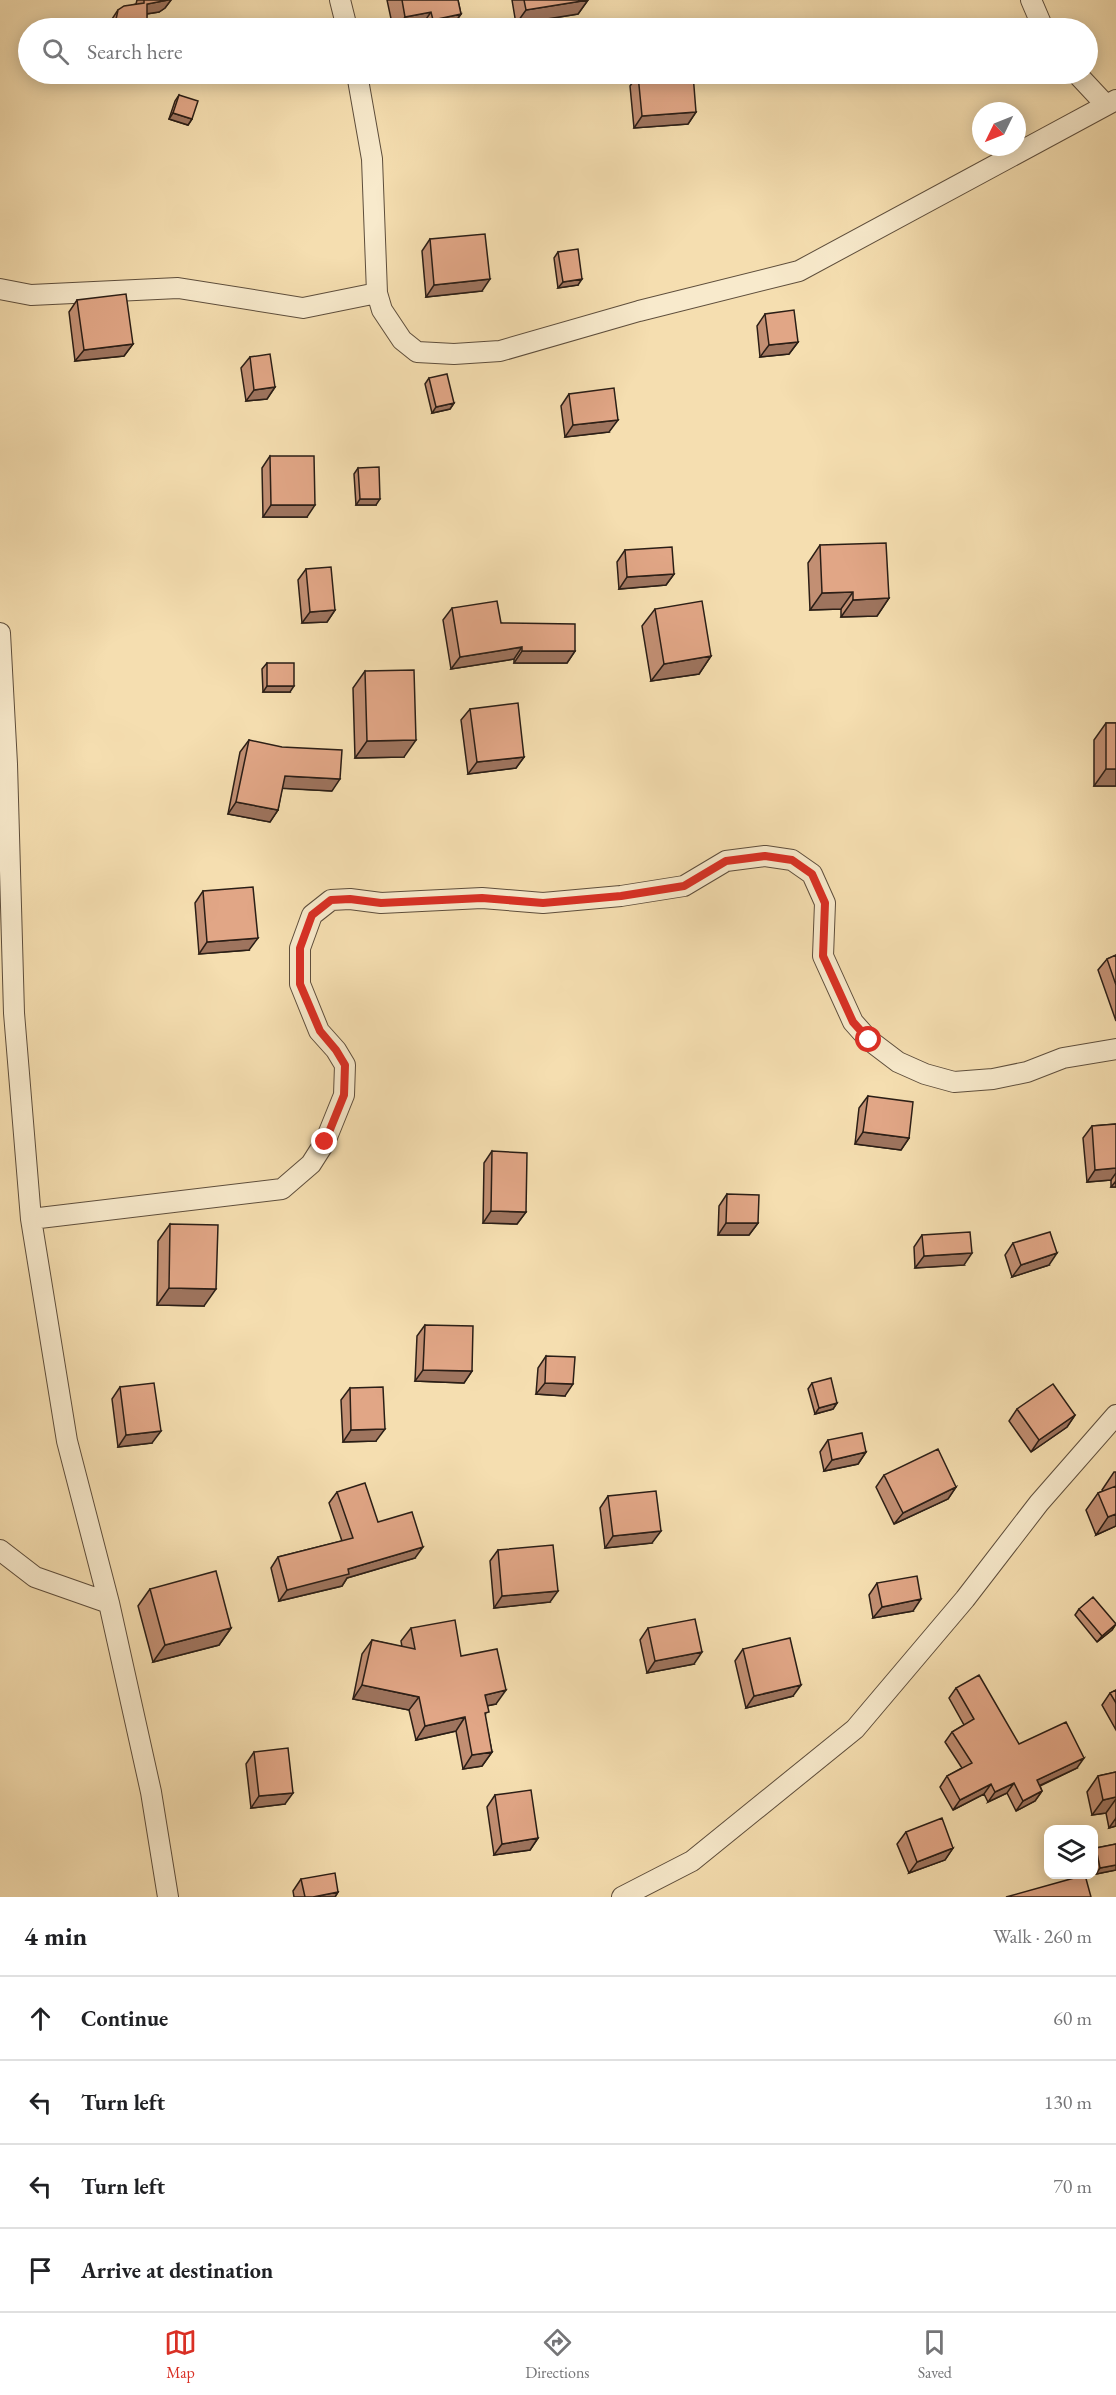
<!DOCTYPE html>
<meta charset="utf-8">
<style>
:root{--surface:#fff;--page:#f6f6f6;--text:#202124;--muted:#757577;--line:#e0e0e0;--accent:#d93025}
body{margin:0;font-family:"EB Garamond",serif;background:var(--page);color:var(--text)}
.controls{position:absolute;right:18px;bottom:18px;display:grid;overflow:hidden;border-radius:12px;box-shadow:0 3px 15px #0003}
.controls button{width:54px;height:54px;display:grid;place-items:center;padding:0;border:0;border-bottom:2px solid var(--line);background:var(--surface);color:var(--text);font:30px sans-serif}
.compass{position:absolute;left:972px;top:102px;width:54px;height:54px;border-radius:50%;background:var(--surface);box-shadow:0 3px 15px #0003;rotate:227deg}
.stop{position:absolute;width:18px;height:18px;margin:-14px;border:4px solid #d93025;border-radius:50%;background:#fff}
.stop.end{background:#d93025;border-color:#fff;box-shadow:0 2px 6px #0008}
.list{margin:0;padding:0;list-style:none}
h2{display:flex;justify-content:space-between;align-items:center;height:78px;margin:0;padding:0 24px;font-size:26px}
h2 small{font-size:20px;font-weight:400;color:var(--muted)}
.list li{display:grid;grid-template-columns:39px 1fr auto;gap:18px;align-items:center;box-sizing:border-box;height:84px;padding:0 24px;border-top:2px solid var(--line)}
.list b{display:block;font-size:22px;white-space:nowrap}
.list em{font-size:20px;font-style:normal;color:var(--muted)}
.icon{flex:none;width:33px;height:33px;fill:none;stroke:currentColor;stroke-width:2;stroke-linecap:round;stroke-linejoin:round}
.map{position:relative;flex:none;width:1116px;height:1897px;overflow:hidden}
.search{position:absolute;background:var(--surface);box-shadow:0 3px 15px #0003;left:18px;right:18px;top:18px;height:66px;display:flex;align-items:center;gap:15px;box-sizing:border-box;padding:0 21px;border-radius:33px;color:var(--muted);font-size:22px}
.sheet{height:414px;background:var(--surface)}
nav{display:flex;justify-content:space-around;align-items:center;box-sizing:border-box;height:84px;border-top:2px solid var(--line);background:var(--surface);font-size:16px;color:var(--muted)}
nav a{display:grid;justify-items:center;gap:3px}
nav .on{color:var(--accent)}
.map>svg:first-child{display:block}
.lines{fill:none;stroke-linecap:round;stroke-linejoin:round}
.minor-casing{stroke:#5e4e3c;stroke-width:22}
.minor{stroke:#f8eacc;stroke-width:20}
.wall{fill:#c28f73;stroke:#2b1e16;stroke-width:1.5}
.shaded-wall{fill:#9e745e;stroke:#2b1e16;stroke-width:1.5}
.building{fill:#e1a686;stroke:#2b1e16;stroke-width:1.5}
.route{stroke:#d93025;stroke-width:8}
</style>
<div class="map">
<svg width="1116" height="1897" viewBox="0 0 1116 1897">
<rect width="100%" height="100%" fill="#f5deb0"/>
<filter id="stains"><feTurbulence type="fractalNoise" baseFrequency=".00333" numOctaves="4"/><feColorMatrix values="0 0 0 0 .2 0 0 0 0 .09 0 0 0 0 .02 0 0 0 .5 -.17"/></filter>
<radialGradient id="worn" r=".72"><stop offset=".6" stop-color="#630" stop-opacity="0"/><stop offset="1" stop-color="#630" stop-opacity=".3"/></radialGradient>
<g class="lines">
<!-- minor casing -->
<g class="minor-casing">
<path id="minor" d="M340 0 347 28
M1031 0 1043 28
M357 74 372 159 377 293
M1077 74 1106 105
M0 289 31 295 178 288 303 308 377 293 382 310 402 340 417 352 454 354 500 351 639 311 799 271 1116 100
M0 633 7 764 14 1013 31 1219 67 1441 109 1603 151 1792 168 1897
M31 1219 282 1189 311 1164 325 1142 344 1095 345 1065 336 1050 319 1031 300 984V948L312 915 331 900 350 899 381 903 482 898 543 903 621 896 684 886 726 861 765 856 792 860 812 874 825 903 823 956 853 1022 869 1040 898 1062 925 1074 954 1082 993 1079 1027 1072 1063 1058 1116 1049
M0 1550 35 1577 109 1603
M622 1897 692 1861 855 1729 965 1599 1039 1503 1116 1415"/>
</g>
<!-- minor -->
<use href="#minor" class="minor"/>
</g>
<!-- wall -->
<path class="wall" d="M137 0H171L165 8 159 12 147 14 145 28H108L110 22 118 10 136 4Z
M387 0H458L461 14 451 28H393Z
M512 0H588L578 14 516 24Z
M638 75 696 112 688 124 634 128 630 86Z
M179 95 192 119 188 125 169 119 175 101Z
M430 239 482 291 426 297 422 251Z
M558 252 578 285 558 288 554 258Z
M77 300 133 344 124 356 75 361 69 312Z
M765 314 798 342 789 354 760 357 757 326Z
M250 357 275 387 267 399 246 401 241 368Z
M429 378 454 403 450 409 432 413 425 384Z
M569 394 609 432 565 437 561 406Z
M270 456 307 517H263L262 468Z
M358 468 376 505H356L354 474Z
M820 545 889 598 877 616 841 617V609L810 610 808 563Z
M625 550 674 574 666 585 619 589 617 562Z
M306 569 335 610 327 622 302 623 298 580Z
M452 608 501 623 575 651 567 663H514V659L451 669 443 620Z
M655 609 711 656 699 674 651 681 642 626Z
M267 663 290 692H263L262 669Z
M365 671 404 757 355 758 353 688Z
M470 709 524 757 516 768 468 774 461 720Z
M1106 723H1116V786H1094V740Z
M249 740 332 791 282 788 278 810 270 822 228 814 240 752Z
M203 891 249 950 199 954 195 903Z
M1116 955V1021L1098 970 1107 959Z
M868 1096 909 1138 901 1150 855 1144 859 1108Z
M1116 1124V1187H1111V1180L1087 1182 1083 1138 1092 1126Z
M492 1151 526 1212 517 1224 483 1223 484 1163Z
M727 1194 758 1223 749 1235H718L719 1206Z
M170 1224 204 1306 157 1305 158 1241Z
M922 1235 964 1265 915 1268 914 1247Z
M1013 1243 1049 1265 1012 1277 1005 1255Z
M425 1325 472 1371 464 1383 415 1381 417 1336Z
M546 1356 565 1396 536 1394 538 1368Z
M812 1383 837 1403 833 1409 815 1414 808 1389Z
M120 1387 152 1443 118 1447 112 1399Z
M350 1388 376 1441 343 1442 341 1400Z
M1017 1409 1075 1415 1067 1427 1031 1452 1009 1421Z
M828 1440 866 1452 858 1464 824 1471 820 1452Z
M1114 1472H1116V1526L1096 1535 1086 1510 1098 1493 1103 1491 1102 1490Z
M884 1475 956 1487 948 1499 894 1524 876 1487Z
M337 1492 378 1522 415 1558 347 1578 342 1586 279 1601 271 1568 278 1557 342 1541 329 1503Z
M608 1496 652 1543 605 1548 600 1508Z
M498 1550 550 1602 494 1608 490 1561Z
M877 1583 913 1611 873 1618 869 1595Z
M150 1589 231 1628 219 1645 153 1662 138 1606Z
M1079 1609 1116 1624 1112 1630 1097 1642 1075 1615Z
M411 1628 461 1656 496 1704 487 1706 485 1717 492 1752 482 1766 463 1769 456 1731 416 1740 409 1710 353 1699 362 1654 372 1640 402 1647 401 1641Z
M648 1628 694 1664 647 1673 640 1640Z
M743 1649 793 1696 746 1708 735 1661Z
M956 1688 1019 1744 1077 1768 1040 1786 1042 1791 1035 1801 1016 1811 1007 1793 988 1802 984 1794 953 1810 940 1787 947 1776 962 1768 945 1742 952 1732 964 1725 949 1698Z
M1116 1690V1730L1102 1705 1110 1693Z
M254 1752 285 1804 251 1808 246 1764Z
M1116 1772V1826L1109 1828 1106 1813 1092 1815 1087 1792 1098 1776Z
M495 1795 538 1838 530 1850 494 1855 487 1807Z
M906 1832 953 1848 945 1860 909 1873 897 1844Z
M1116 1844V1870L1096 1874 1094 1861V1851L1096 1848Z
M301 1879 338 1892 335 1897H294L293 1891Z"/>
<!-- shaded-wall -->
<path class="shaded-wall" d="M168 0H171L165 8 159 12 139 15 147 4Z
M588 0 578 14 516 24 526 10Z
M431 12 420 28H398L405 17Z
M461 14 451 28H427L433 20Z
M696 112 688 124 634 128 642 116Z
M173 113 192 119 188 125 169 119Z
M490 279 482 291 426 297 434 285Z
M582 279 578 285 558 288 563 282Z
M798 342 789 354 760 357 769 345Z
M133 344 124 356 75 361 84 350Z
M275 387 267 399 246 401 254 390Z
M454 403 450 409 432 413 436 407Z
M618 420 609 432 565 437 573 425Z
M360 499H380L376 505H356Z
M271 505H315L307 517H263Z
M674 574 666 585 619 589 627 577Z
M853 592 841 609 810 610 822 593Z
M889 598 877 616 841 617 853 600Z
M335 610 327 622 302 623 310 612Z
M522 647 514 659 451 669 460 657Z
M522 651H575L567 663H514Z
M711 656 699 674 651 681 664 664Z
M267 686H294L290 692H263Z
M416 740 404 757 355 758 367 741Z
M524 757 516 768 468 774 477 762Z
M1106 769H1116V786H1094Z
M285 776 340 779 332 791 276 788Z
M236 802 278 810 270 822 228 814Z
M258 938 249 950 199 954 207 942Z
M863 1132 909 1138 901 1150 855 1144Z
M1116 1168V1173L1111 1180 1087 1182 1095 1170Z
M1116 1181V1187H1111Z
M491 1211 526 1212 517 1224 483 1223Z
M726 1223H758L749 1235H718Z
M972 1253 964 1265 915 1268 924 1256Z
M1057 1253 1049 1265 1012 1277 1021 1265Z
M169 1288 216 1289 204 1306 157 1305Z
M423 1370 472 1371 464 1383 415 1381Z
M545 1383 573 1384 565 1396 536 1394Z
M837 1403 833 1409 815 1414 819 1408Z
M1075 1415 1067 1427 1031 1452 1039 1440Z
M385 1429 376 1441 343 1442 351 1430Z
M161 1431 152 1443 118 1447 126 1435Z
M866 1452 858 1464 824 1471 832 1460Z
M956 1487 948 1499 894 1524 903 1513Z
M1116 1514V1526L1096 1535 1108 1517Z
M661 1531 652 1543 605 1548 613 1536Z
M423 1547 415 1558 347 1578 342 1586 279 1601 287 1590 348 1569Z
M558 1591 550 1602 494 1608 502 1596Z
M921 1599 913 1611 873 1618 882 1607Z
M1116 1624 1112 1630 1097 1642 1102 1636Z
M231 1628 219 1645 153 1662 165 1645Z
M702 1652 694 1664 647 1673 655 1661Z
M362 1685 419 1697 409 1710 353 1699Z
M801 1685 793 1696 746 1708 754 1696Z
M506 1690 496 1704 475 1708 485 1695Z
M465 1717 456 1731 416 1740 425 1726Z
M492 1752 482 1766 463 1769 472 1755Z
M1084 1758 1077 1768 1030 1790 1037 1780Z
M1014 1783 1007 1793 988 1802 995 1792Z
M991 1784 984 1794 953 1810 960 1800Z
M1042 1791 1035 1801 1016 1811 1023 1801Z
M293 1793 285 1804 251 1808 259 1796Z
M1116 1797V1799L1106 1813 1092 1815 1103 1800Z
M1116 1818V1826L1109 1828Z
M538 1838 530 1850 494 1855 502 1844Z
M953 1848 945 1860 909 1873 917 1862Z
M1116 1865V1870L1096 1874 1100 1868Z
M338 1892 335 1897H313Z"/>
<!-- building -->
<path class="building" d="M144 0H168L147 4V26L144 28H116L115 24 118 10 124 6 144 3Z
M402 0H458L461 14 433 20 431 12 405 17Z
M524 0H588L526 10Z
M654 74H693L696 112 642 116 638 75Z
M179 95 198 101 192 119 173 113Z
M485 234 490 279 434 285 430 239Z
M578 249 582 279 563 282 558 252Z
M126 294 133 344 84 350 77 300Z
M794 310 798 342 769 345 765 314Z
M270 354 275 387 254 390 250 357Z
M447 374 454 403 436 407 429 378Z
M614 388 618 420 573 425 569 394Z
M270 456H314L315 505H271Z
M379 467 380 499H360L358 468Z
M886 543 889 598 853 600V592L822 593 820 545Z
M672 547 674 574 627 577 625 550Z
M331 567 335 610 310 612 306 569Z
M497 601 501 623 575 624V651H522V647L460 657 452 608Z
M702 601 711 656 664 664 655 609Z
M267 663H294V686H267Z
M414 670 416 740 367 741 365 671Z
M518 703 524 757 477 762 470 709Z
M1106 723H1116V769H1106Z
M249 740 282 747 342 750 340 779 285 776 278 810 236 802Z
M253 887 258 938 207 942 203 891Z
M1116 955V985L1107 959Z
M868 1096 913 1102 909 1138 863 1132Z
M1116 1124V1168L1095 1170 1092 1126Z
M492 1151 527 1153 526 1212 491 1211Z
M727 1194 759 1195 758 1223H726Z
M170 1224 218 1225 216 1289 169 1288Z
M970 1232 972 1253 924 1256 922 1235Z
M1050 1232 1057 1253 1021 1265 1013 1243Z
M425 1325 473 1326 472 1371 423 1370Z
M546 1356 575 1357 573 1384 545 1383Z
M831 1378 837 1403 819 1408 812 1383Z
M154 1383 161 1431 126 1435 120 1387Z
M1053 1384 1075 1415 1039 1440 1017 1409Z
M383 1387 385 1429 351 1430 350 1388Z
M862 1433 866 1452 832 1460 828 1440Z
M938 1449 956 1487 903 1513 884 1475Z
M365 1483 378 1522 412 1512 423 1547 348 1569 349 1574 287 1590 278 1557 353 1538 337 1492Z
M1116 1486V1514L1108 1517 1098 1493Z
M656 1491 661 1531 613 1536 608 1496Z
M553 1545 558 1591 502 1596 498 1550Z
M216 1571 231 1628 165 1645 150 1589Z
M917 1576 921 1599 882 1607 877 1583Z
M1093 1597 1116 1624 1102 1636 1079 1609Z
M695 1619 702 1652 655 1661 648 1628Z
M455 1620 461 1656 497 1649 506 1690 485 1695 489 1712 485 1713 492 1752 472 1755 465 1717 425 1726 419 1697 362 1685 372 1640 415 1649 411 1628Z
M790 1638 801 1685 754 1696 743 1649Z
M979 1675 1019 1744 1066 1722 1084 1758 1037 1780 1042 1791 1023 1801 1014 1783 995 1792 991 1784 960 1800 947 1776 972 1763 952 1732 974 1719 956 1688Z
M1116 1690V1703L1110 1693Z
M288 1748 293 1793 259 1796 254 1752Z
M1116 1772V1797L1103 1800 1098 1776Z
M531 1790 538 1838 502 1844 495 1795Z
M942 1818 953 1848 917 1862 906 1832Z
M1116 1844V1865L1100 1868 1096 1848Z
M335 1873 338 1892 313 1897H305L301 1879Z
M1085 1875 1091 1897H1006Z"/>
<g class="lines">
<!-- route -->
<path class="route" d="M325 1142 344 1095 345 1065 336 1050 320 1031 300 984V948L312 915 331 900 350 899 381 903 482 898 543 903 621 896 684 886 726 861 765 856 792 860 812 874 825 903 823 956 853 1022 869 1040"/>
</g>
<rect width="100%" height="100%" filter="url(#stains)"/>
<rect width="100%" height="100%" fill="url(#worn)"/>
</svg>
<div class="controls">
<button><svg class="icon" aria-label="layers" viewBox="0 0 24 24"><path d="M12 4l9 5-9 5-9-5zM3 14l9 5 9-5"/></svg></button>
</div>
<svg class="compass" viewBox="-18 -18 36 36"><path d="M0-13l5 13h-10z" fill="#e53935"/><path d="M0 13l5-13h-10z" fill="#757577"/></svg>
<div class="stop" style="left:869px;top:1040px"></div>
<div class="stop end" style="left:325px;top:1142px"></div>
<div class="search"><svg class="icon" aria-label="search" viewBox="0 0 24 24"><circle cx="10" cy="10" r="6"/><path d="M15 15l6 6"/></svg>Search here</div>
</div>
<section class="sheet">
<h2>4 min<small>Walk · 260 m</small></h2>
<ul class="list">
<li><svg class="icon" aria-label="ahead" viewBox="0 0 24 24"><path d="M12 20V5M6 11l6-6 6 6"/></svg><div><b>Continue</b></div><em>60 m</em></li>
<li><svg class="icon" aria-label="left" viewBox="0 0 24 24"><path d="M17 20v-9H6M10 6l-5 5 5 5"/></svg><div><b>Turn left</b></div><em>130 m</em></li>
<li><svg class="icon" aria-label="left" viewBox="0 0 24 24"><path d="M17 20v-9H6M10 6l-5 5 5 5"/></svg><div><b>Turn left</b></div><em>70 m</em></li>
<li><svg class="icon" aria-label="arrive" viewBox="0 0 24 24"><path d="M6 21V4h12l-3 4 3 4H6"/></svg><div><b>Arrive at destination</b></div></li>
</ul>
</section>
<nav>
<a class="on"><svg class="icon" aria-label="map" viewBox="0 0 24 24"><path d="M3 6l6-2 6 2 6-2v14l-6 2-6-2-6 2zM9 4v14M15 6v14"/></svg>Map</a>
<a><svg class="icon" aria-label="directions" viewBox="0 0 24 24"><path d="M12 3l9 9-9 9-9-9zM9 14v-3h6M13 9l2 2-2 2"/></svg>Directions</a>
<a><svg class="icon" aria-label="saved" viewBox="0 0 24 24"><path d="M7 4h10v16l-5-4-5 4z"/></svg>Saved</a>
</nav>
